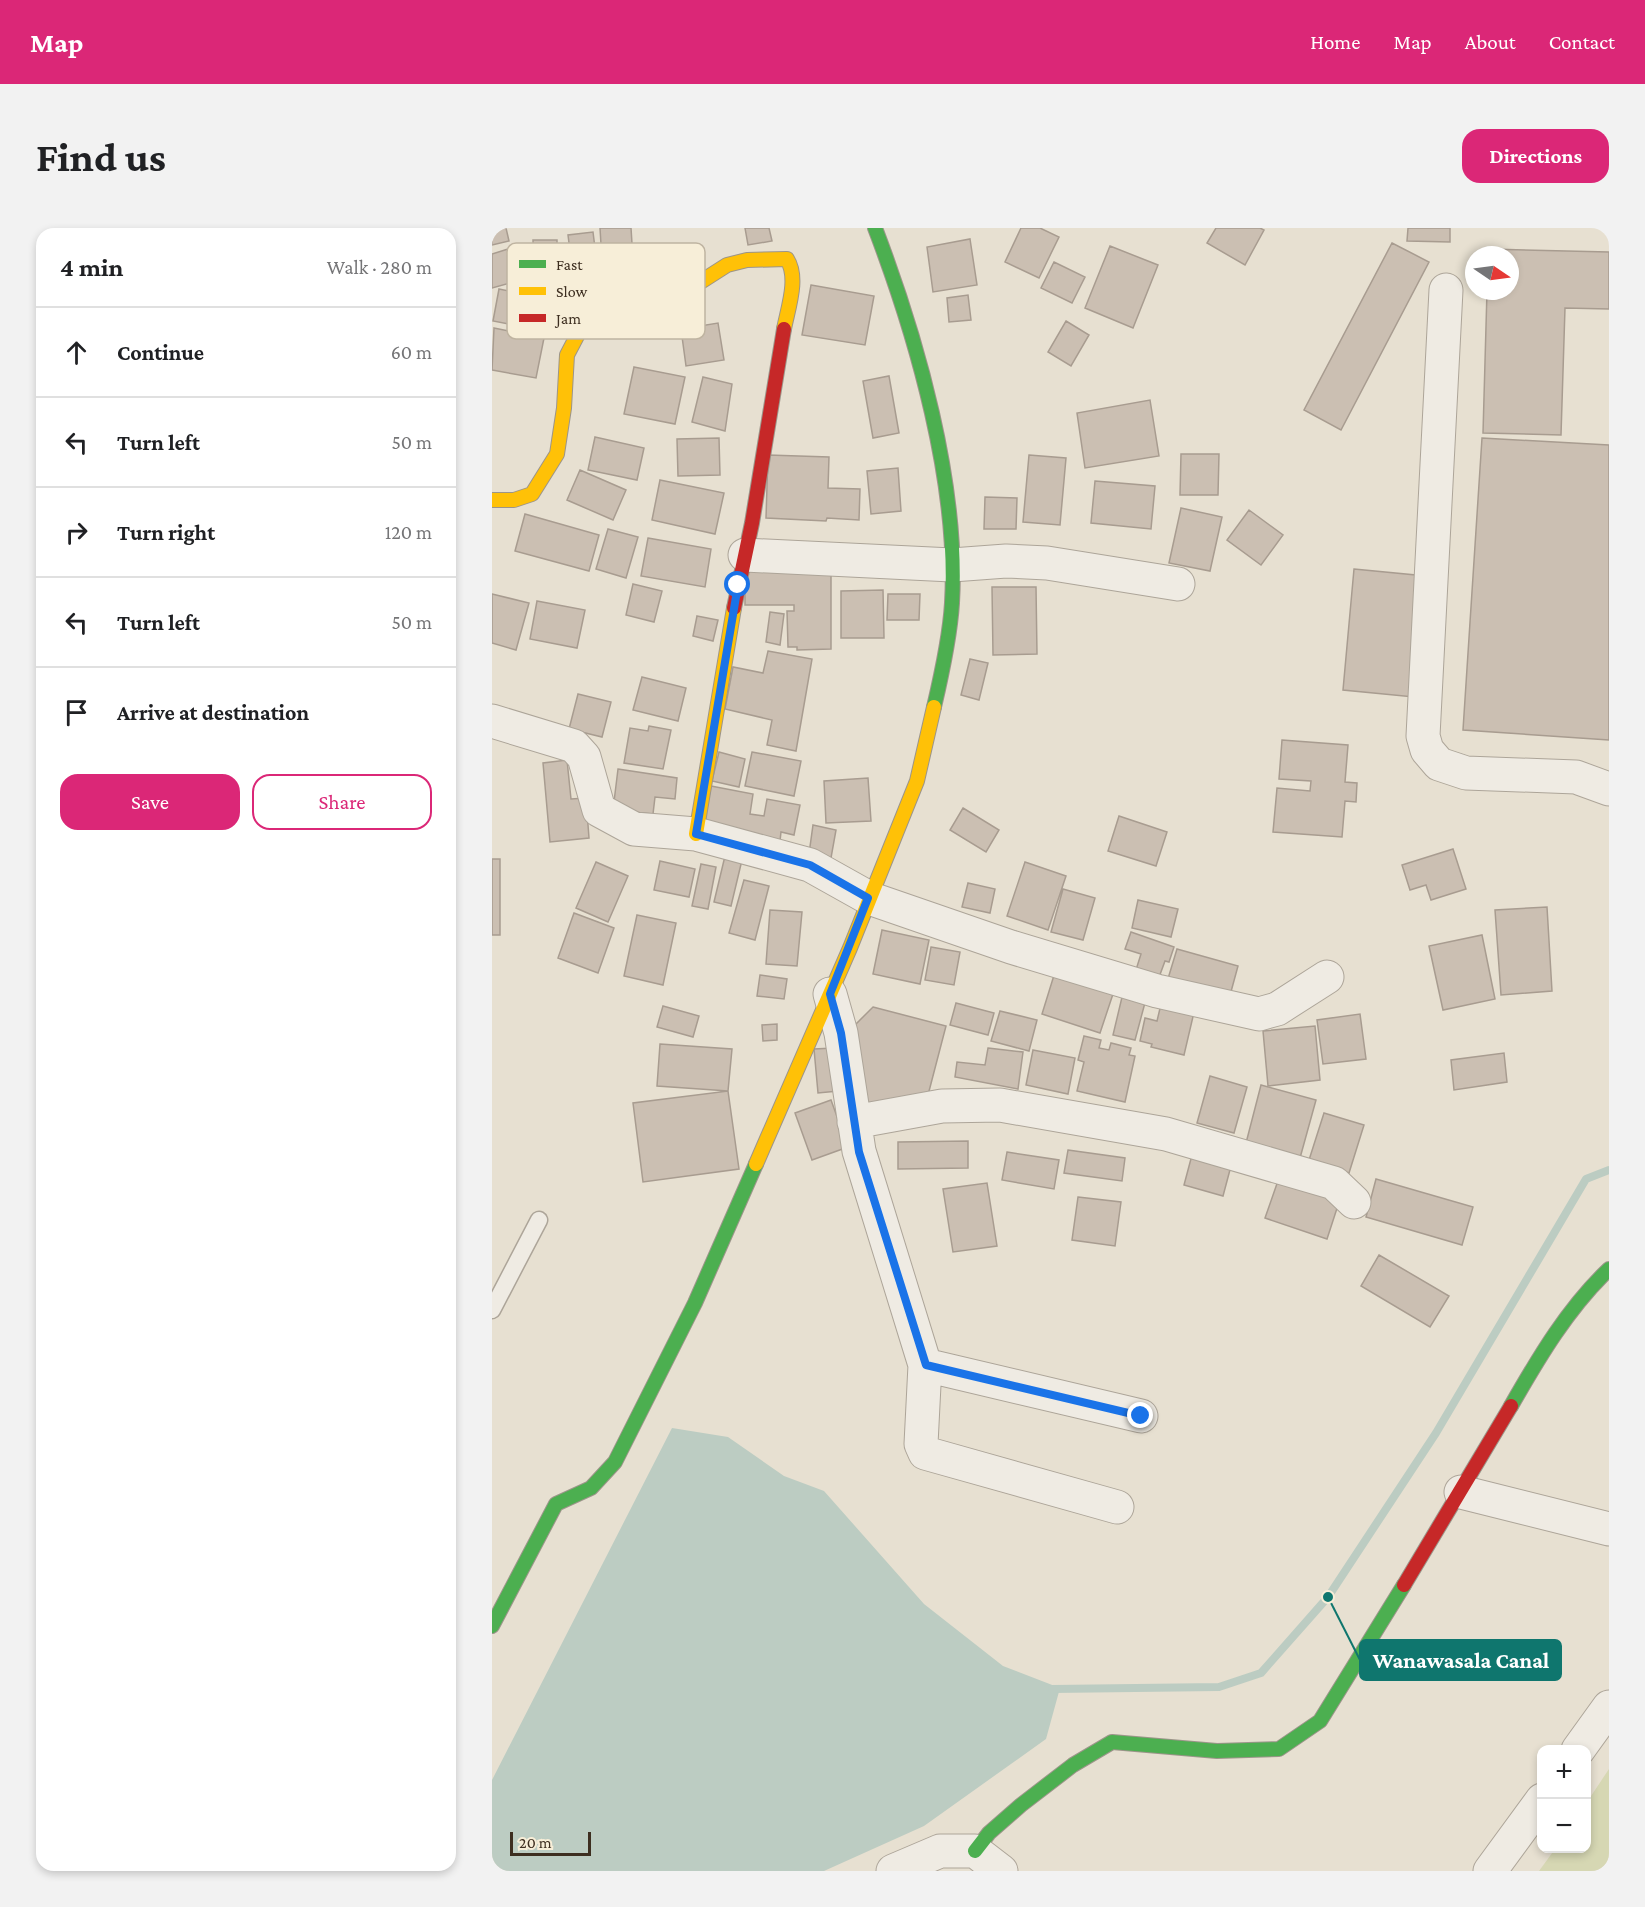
<!DOCTYPE html>
<meta charset="utf-8">
<style>
:root{--surface:#fff;--page:#f2f2f2;--text:#202124;--muted:#757577;--line:#e0e0e0;--accent:#db2777}
body{margin:0;font-family:"Crimson Pro",serif;background:var(--page);color:var(--text)}
.controls{position:absolute;right:18px;bottom:18px;display:grid;overflow:hidden;border-radius:12px;box-shadow:0 3px 9px #0003}
.controls button{width:54px;height:54px;display:grid;place-items:center;padding:0;border:0;border-bottom:2px solid var(--line);background:var(--surface);color:var(--text);font:30px sans-serif}
.compass{position:absolute;left:973px;top:18px;width:54px;height:54px;border-radius:50%;background:var(--surface);box-shadow:0 3px 9px #0003;rotate:103deg}
.scale{position:absolute;left:18px;bottom:15px;width:81px;box-sizing:border-box;padding-left:6px;border:3px solid #3d2e20;border-top:0;font-size:16px;line-height:21px;white-space:nowrap;color:#3d2e20;-webkit-text-stroke:4px #f7eed8;paint-order:stroke}
.stop{position:absolute;width:18px;height:18px;margin:-14px;border:4px solid #1a73e8;border-radius:50%;background:#fff}
.stop.end{background:#1a73e8;border-color:#fff;box-shadow:0 2px 6px #0008}
.list{margin:0;padding:0;list-style:none}
h2{display:flex;justify-content:space-between;align-items:center;height:78px;margin:0;padding:0 24px;font-size:26px}
h2 small{font-size:20px;font-weight:400;color:var(--muted)}
.list li{display:grid;grid-template-columns:39px 1fr auto;gap:18px;align-items:center;box-sizing:border-box;height:90px;padding:0 24px;border-top:2px solid var(--line)}
.list b{display:block;font-size:22px;white-space:nowrap}
.list em{font-size:20px;font-style:normal;color:var(--muted)}
.actions{display:flex;gap:12px;padding:18px 24px}
.actions a{flex:1;padding:14px 0;border:2px solid var(--accent);border-radius:18px;text-align:center;font-size:21px;color:var(--accent)}
.actions .main{background:var(--accent);color:#fff}
.icon{flex:none;width:33px;height:33px;fill:none;stroke:currentColor;stroke-width:2;stroke-linecap:round;stroke-linejoin:round}
.map{position:relative;flex:none;width:1117px;height:1643px;overflow:hidden;border-radius:18px}
header{display:flex;align-items:center;gap:36px;box-sizing:border-box;height:84px;padding:0 30px;background:var(--accent);color:#fff}
header strong{font-size:28px}
nav{display:flex;gap:33px;margin-inline-start:auto;font-size:21px}
.intro{display:flex;align-items:center;justify-content:space-between;box-sizing:border-box;height:144px;padding:0 36px}
h1{margin:0;font-size:42px}
.button{padding:15px 27px;border-radius:18px;background:var(--accent);color:#fff;font-size:21px;font-weight:700}
main{display:flex;gap:36px;padding:0 36px}
aside{flex:1;background:var(--surface);border-radius:18px;box-shadow:0 3px 9px #0003}
.map>svg:first-child{display:block}
.green{fill:#d6d7b3}
.water{fill:#bcccc2}
.lines{fill:none;stroke-linecap:round;stroke-linejoin:round}
.stream{stroke:#bcccc2;stroke-width:8}
.building{fill:#cbbfb2;stroke:#a89c90;stroke-width:1.5}
.lane-casing{stroke:#ada599;stroke-width:19}
.street-casing{stroke:#ada599;stroke-width:35}
.fast-casing{stroke:#9c958a;stroke-width:16}
.slow-casing{stroke:#9c958a;stroke-width:16}
.jam-casing{stroke:#9c958a;stroke-width:16}
.lane{stroke:#efebe3;stroke-width:16}
.street{stroke:#efebe3;stroke-width:33}
.fast{stroke:#4caf50;stroke-width:14}
.slow{stroke:#ffc107;stroke-width:14}
.jam{stroke:#c62828;stroke-width:14}
.route{stroke:#1a73e8;stroke-width:8}
.key{fill:#f7eed8;stroke:#bfb4a1;stroke-width:1.5}
.key-label{font-size:16px;fill:#3d2e20}
.leader{fill:none;stroke:#0f766e;stroke-width:2}
.callout-dot{fill:#0f766e;stroke:#f7eed8;stroke-width:2}
.callout{fill:#0f766e;stroke:#0f766e;stroke-width:2}
.callout-label{font-size:22px;text-anchor:middle;font-weight:bold;fill:#fff}
</style>
<header>
<strong>Map</strong>
<nav><a>Home</a><a>Map</a><a>About</a><a>Contact</a></nav>
</header>
<div class="intro"><h1>Find us</h1><a class="button">Directions</a></div>
<main>
<aside>
<h2>4 min<small>Walk · 280 m</small></h2>
<ul class="list">
<li><svg class="icon" aria-label="ahead" viewBox="0 0 24 24"><path d="M12 20V5M6 11l6-6 6 6"/></svg><div><b>Continue</b></div><em>60 m</em></li>
<li><svg class="icon" aria-label="left" viewBox="0 0 24 24"><path d="M17 20v-9H6M10 6l-5 5 5 5"/></svg><div><b>Turn left</b></div><em>50 m</em></li>
<li><svg class="icon" aria-label="right" viewBox="0 0 24 24"><path d="M7 20v-9h11M14 6l5 5-5 5"/></svg><div><b>Turn right</b></div><em>120 m</em></li>
<li><svg class="icon" aria-label="left" viewBox="0 0 24 24"><path d="M17 20v-9H6M10 6l-5 5 5 5"/></svg><div><b>Turn left</b></div><em>50 m</em></li>
<li><svg class="icon" aria-label="arrive" viewBox="0 0 24 24"><path d="M6 21V4h12l-3 4 3 4H6"/></svg><div><b>Arrive at destination</b></div></li>
</ul>
<div class="actions"><a class="main">Save</a><a>Share</a></div>
</aside>
<div class="map">
<svg width="1117" height="1643" viewBox="0 0 1117 1643">
<rect width="100%" height="100%" fill="#e7e0d1"/>
<!-- green -->
<path class="green" d="M1117 1541V1643H1047L1063 1621 1094 1620 1095 1574Z"/>
<!-- water -->
<path class="water" d="M180 1200 236 1209 292 1248 332 1263 432 1376 511 1438 568 1460 554 1511 432 1598 332 1643H0V1552Z"/>
<g class="lines">
<!-- stream -->
<path class="stream" d="M560 1461 727 1459 769 1445 836 1369 944 1205 1094 951 1117 942"/>
</g>
<!-- building -->
<path class="building" d="M0 0H14L17 13 0 17Z
M108 0H139L141 31 110 33Z
M253 0H277L280 13 256 17Z
M529 0H548L567 9 547 50 513 34Z
M724 0H768L772 2 753 37 715 15Z
M916 0H958V14L915 13Z
M101 4 104 28 79 31 76 7Z
M478 11 485 57 441 64 435 19Z
M41 12H65V50L42 51Z
M900 15 937 34 849 202 812 182Z
M618 18 666 37 641 100 593 80Z
M16 21 25 53 0 60V26Z
M996 21 1117 24V81L1073 80 1069 207 991 205 995 63H1018V27H996Z
M562 34 593 49 580 75 549 60Z
M319 57 382 68 373 117 310 107Z
M7 61 48 69 43 101 1 93Z
M476 67 479 92 457 94 455 70Z
M574 93 597 107 579 138 556 124Z
M226 95 232 132 194 138 189 101Z
M2 100 52 110 44 150 0 142Z
M142 139 193 149 183 196 132 186Z
M397 148 407 205 381 210 371 153Z
M211 149 240 156 233 203 200 194Z
M658 172 667 228 593 240 585 185Z
M103 209 152 220 145 252 96 242Z
M227 210 228 247 186 248 185 211Z
M990 210 1117 217V512L971 502Z
M689 226H727L726 267H688Z
M276 227 337 229 336 260 368 261 367 292 335 290 334 293 274 290Z
M537 227 574 230 568 297 531 294Z
M406 240 409 283 379 286 375 243Z
M88 242 134 262 121 292 75 272Z
M168 252 232 265 223 306 160 292Z
M603 253 663 258 659 301 599 295Z
M493 269 525 270 524 301H492Z
M689 280 730 289 718 343 677 335Z
M757 282 791 307 769 337 735 312Z
M33 286 107 307 97 343 23 323Z
M116 301 146 309 134 350 104 341Z
M156 310 219 321 213 359 149 348Z
M339 337V421L305 422V419H296L295 383H302V377H253V338Z
M862 341 934 348 922 469 851 462Z
M141 356 170 363 162 394 134 387Z
M500 359H544L545 426 501 427Z
M391 362 392 410H349V363Z
M0 366 37 375 24 422 0 415Z
M396 366H428L427 392H395Z
M45 373 93 382 85 420 38 411Z
M278 384 292 386 288 417 274 414Z
M205 388 226 392 221 413 201 408Z
M276 423 320 431 304 523 275 517 280 492 233 481 241 439 271 445Z
M478 431 496 435 487 472 469 467Z
M150 449 194 460 186 493 141 482Z
M86 466 119 474 110 509 77 501Z
M157 498 179 502 171 541 132 535 138 500 156 503Z
M790 512 856 517 853 554 865 555 864 574 853 573 850 609 781 604 785 560 818 563 819 553 787 551Z
M227 524 253 531 247 559 220 553Z
M260 524 309 533 302 568 253 558Z
M75 532 79 571 94 570 97 610 58 614 51 535Z
M126 541 185 550 183 571 163 569 161 586 121 582Z
M376 550 379 593 334 595 332 553Z
M219 558 261 566 258 586 272 588 275 571 308 577 302 607 289 604 288 613 211 599Z
M471 580 507 602 494 624 458 602Z
M627 588 675 604 664 638 616 623Z
M321 597 344 602 339 630 317 626Z
M961 621 974 661 939 672 934 657 918 662 910 637Z
M233 628 250 632 239 678 222 674Z
M0 631H8V707H0Z
M168 633 203 641 197 669 162 662Z
M104 634 136 648 116 694 84 680Z
M533 634 574 648 556 702 515 688Z
M209 636 224 639 216 681 200 678Z
M252 652 277 658 263 712 237 705Z
M476 655 503 661 498 685 470 679Z
M571 661 603 670 591 712 559 704Z
M646 672 686 681 679 709 640 700Z
M1055 679 1060 763 1009 767 1003 682Z
M278 682 310 684 305 738 274 736Z
M82 685 122 700 106 745 66 730Z
M145 687 184 695 171 757 132 748Z
M390 702 437 712 428 756 381 746Z
M639 704 682 719 677 734 673 733 666 752 643 745 649 726 633 721Z
M990 707 1003 771 951 782 937 718Z
M439 719 468 724 462 757 433 752Z
M685 721 746 738 737 771 675 754Z
M563 744 622 763 608 805 550 786Z
M268 747 295 751 292 771 265 768Z
M631 765 654 771 643 812 621 807Z
M670 772 703 780 692 827 659 819 660 816 648 813 653 790 665 793Z
M464 775 502 785 496 807 458 797Z
M171 778 207 788 201 809 165 799Z
M381 779 454 798 436 867 373 880 357 803Z
M508 783 545 792 537 823 499 813Z
M868 786 874 831 831 836 825 792Z
M285 796V812L271 813 270 797Z
M823 798 828 852 776 858 771 803Z
M592 808 609 812 607 820 617 822 619 815 639 820 637 827 643 828 633 874 585 863 592 834 586 832Z
M168 816 240 821 236 863 165 858Z
M342 820 346 863 326 865 322 821Z
M496 820 531 824 526 861 463 849 465 834 493 837Z
M541 822 583 830 576 866 534 857Z
M1012 825 1015 854 962 862 959 832Z
M718 848 755 859 742 905 705 895Z
M769 857 824 872 808 930 754 915Z
M236 863 247 941 151 954 141 875Z
M339 872 356 919 320 932 303 885Z
M832 885 872 897 857 945 817 932Z
M476 913V940L406 941V914Z
M576 922 633 930 630 953 572 945Z
M515 924 567 932 562 961 510 952Z
M700 927 739 938 731 968 692 957Z
M788 947 849 968 835 1011 773 990Z
M884 951 981 979 970 1017 874 989Z
M495 955 505 1018 461 1024 451 961Z
M586 969 629 974 623 1018 580 1012Z
M887 1027 957 1068 938 1099 869 1058Z"/>
<g class="lines">
<!-- lane casing -->
<g class="lane-casing">
<path id="lane" d="M0 1082 47 992"/>
</g>
<!-- street casing -->
<g class="street-casing">
<path id="street" d="M954 62 931 508 935 522 947 536 974 545 1084 549 1117 561
M253 327 460 337 514 333 555 335 686 356
M0 493 82 518 92 529 107 582 142 601 204 606 318 637 377 670 519 719 665 763 767 786 785 781 835 749
M338 766 349 805 367 923 433 1137 429 1216 433 1225 625 1279
M362 894 450 878 508 877 674 906 842 955 862 974
M433 1137 649 1188
M969 1264 1117 1301
M1086 1522 1117 1479
M401 1643 448 1623H483L509 1643
M998 1643 1050 1572"/>
</g>
<!-- fast casing -->
<g class="fast-casing">
<path id="fast" d="M383 0C425 110 467 257 460 375 458 409 450 445 442 479
M1019 1178C1047 1129 1076 1080 1117 1041
M0 1398 64 1276 99 1260 123 1234 203 1075 264 936
M483 1623 497 1605 529 1577 581 1537 620 1514 725 1523 787 1521 828 1493 912 1357"/>
</g>
<!-- slow casing -->
<g class="slow-casing">
<path id="slow" d="M0 272H22L40 266 65 226 72 180 75 127 96 87 110 70 163 47 176 48 194 56 210 53 235 37 255 32 295 31C307 50 296 80 292 101
M204 606 242 380
M264 936 358 720 425 553 442 479"/>
</g>
<!-- jam casing -->
<g class="jam-casing">
<path id="jam" d="M242 380 260 295 292 101
M912 1357 1019 1178"/>
</g>
<!-- lane -->
<use href="#lane" class="lane"/>
<!-- street -->
<use href="#street" class="street"/>
<!-- fast -->
<use href="#fast" class="fast"/>
<!-- slow -->
<use href="#slow" class="slow"/>
<!-- jam -->
<use href="#jam" class="jam"/>
</g>
<g class="lines">
<!-- route -->
<path class="route" d="M246 357 204 606 318 637 376 670 338 766 349 805 367 924 434 1137 649 1188"/>
</g>
<!-- legend -->
<rect x="15" y="15" width="198" height="96" rx="9" class="key"/>
<rect x="27" y="32" width="27" height="8" fill="#4caf50"/>
<rect x="27" y="59" width="27" height="8" fill="#ffc107"/>
<rect x="27" y="86" width="27" height="8" fill="#c62828"/>
<g class="key-label">
<text x="64" y="42">Fast</text>
<text x="64" y="69">Slow</text>
<text x="64" y="96">Jam</text>
</g>
<!-- callouts -->
<path class="leader" d="M836 1369L868 1432"/>
<circle class="callout-dot" cx="836" cy="1369" r="6"/>
<rect class="callout" x="868" y="1412" width="201" height="40" rx="6"/>
<g class="callout-label">
<text x="969" y="1440">Wanawasala Canal</text>
</g>
</svg>
<div class="controls">
<button>+</button>
<button>−</button>
</div>
<svg class="compass" viewBox="-18 -18 36 36"><path d="M0-13l5 13h-10z" fill="#e53935"/><path d="M0 13l5-13h-10z" fill="#757577"/></svg>
<div class="scale">20 m</div>
<div class="stop" style="left:246px;top:357px"></div>
<div class="stop end" style="left:649px;top:1188px"></div>
</div>
</main>
